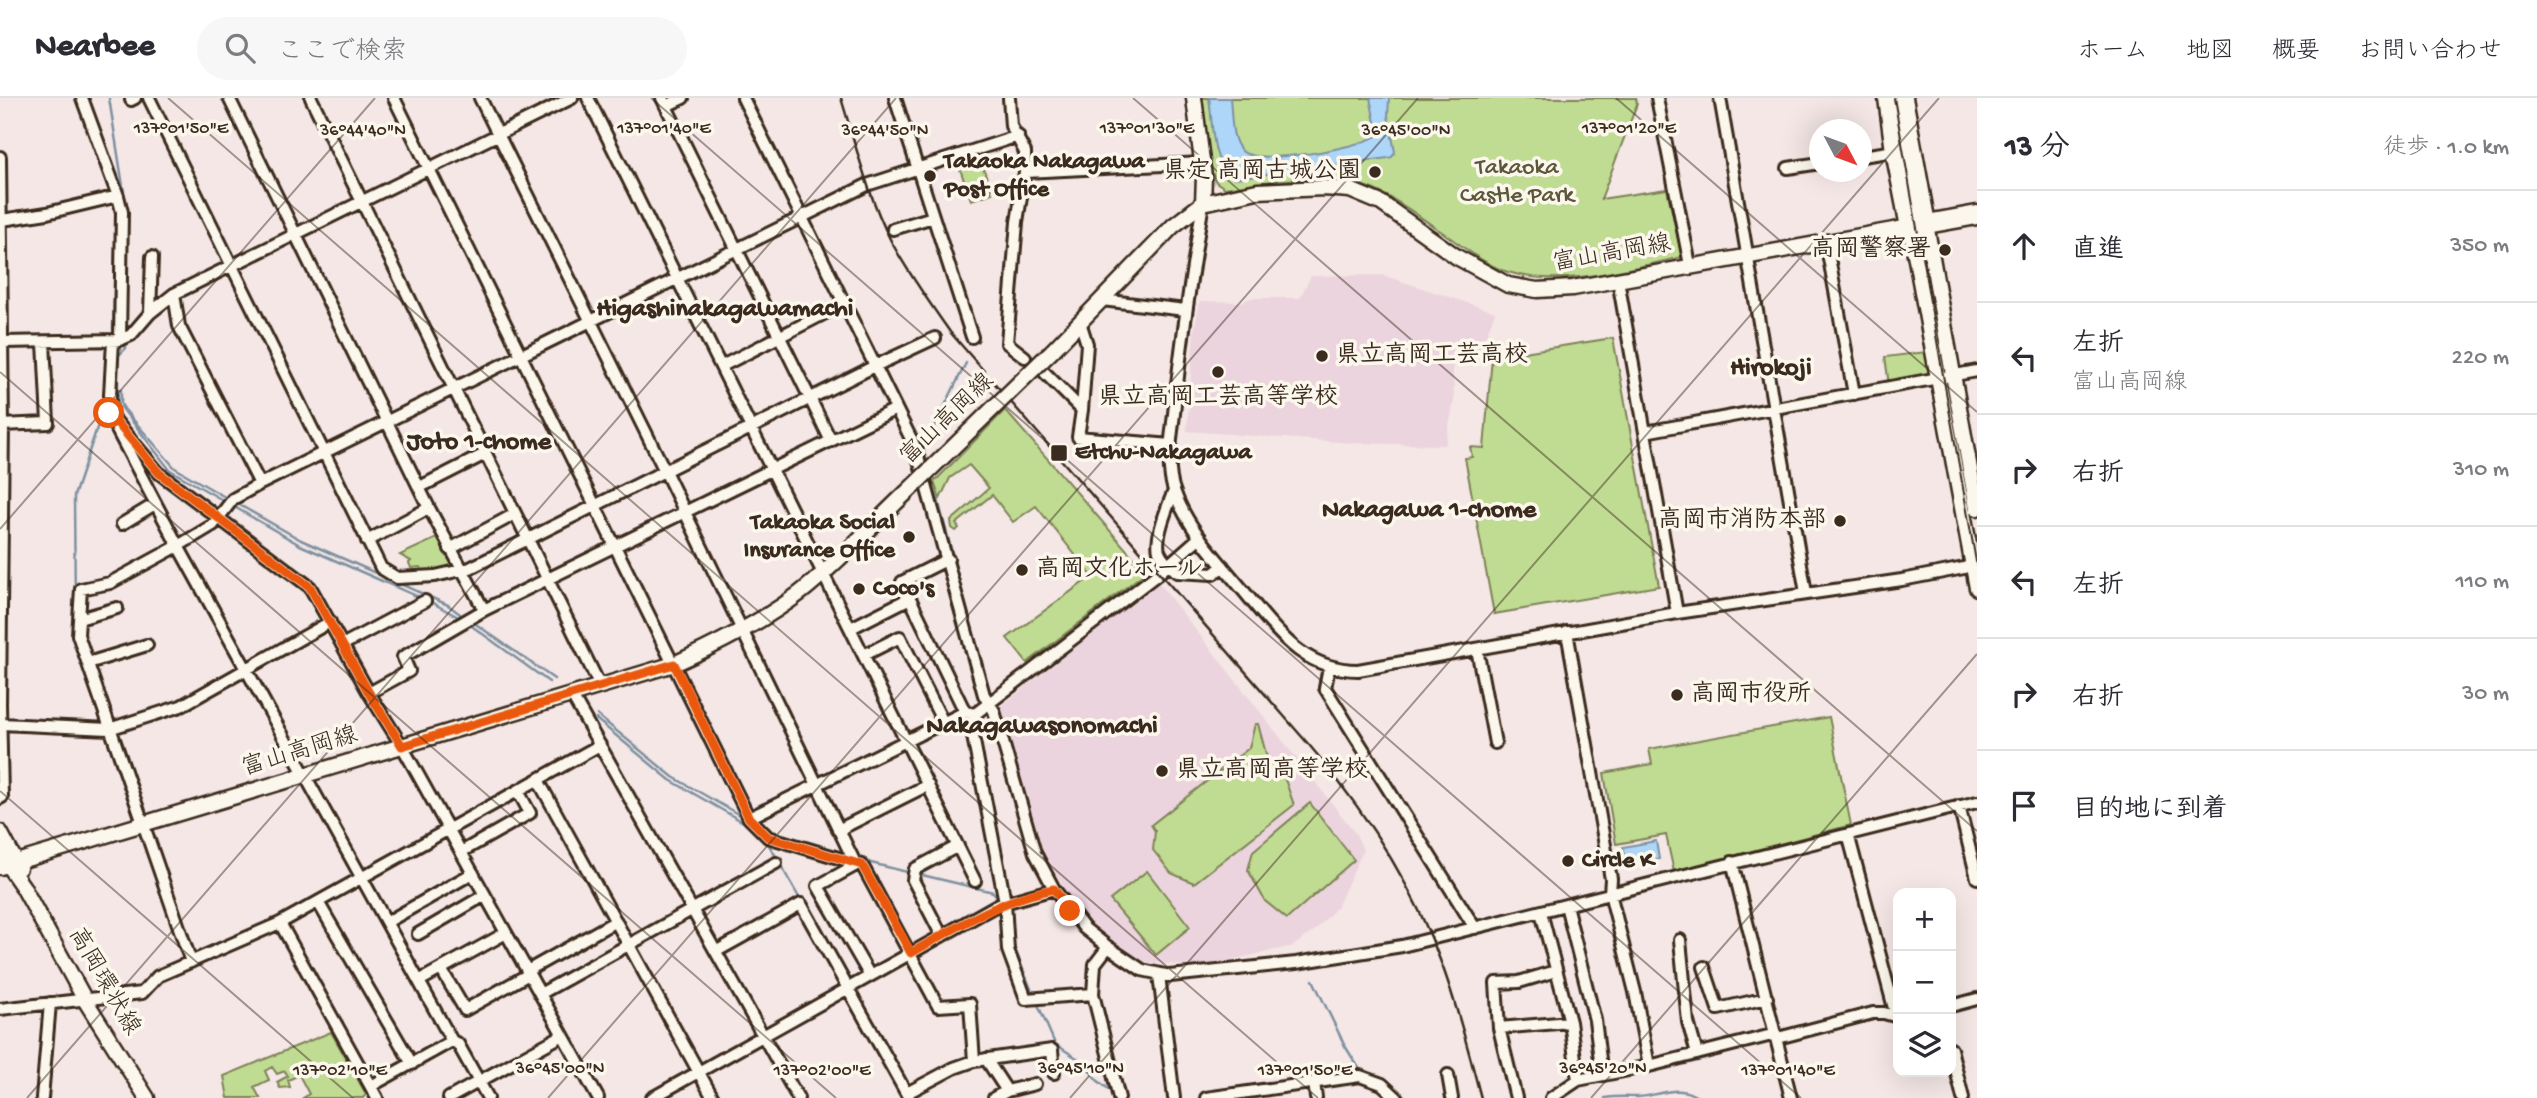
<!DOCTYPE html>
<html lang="ja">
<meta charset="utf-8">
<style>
:root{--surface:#fff;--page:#f7f7f7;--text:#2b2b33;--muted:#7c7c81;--line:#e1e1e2}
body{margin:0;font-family:"Gochi Hand","Klee One",sans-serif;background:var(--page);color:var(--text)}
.controls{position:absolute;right:21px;bottom:21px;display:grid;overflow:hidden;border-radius:14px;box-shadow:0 7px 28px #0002}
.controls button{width:63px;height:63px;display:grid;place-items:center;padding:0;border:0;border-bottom:2px solid var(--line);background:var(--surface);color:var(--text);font:35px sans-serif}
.compass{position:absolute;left:1809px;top:21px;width:63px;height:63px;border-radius:50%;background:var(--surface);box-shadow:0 7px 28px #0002;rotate:131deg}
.stop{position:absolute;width:21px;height:21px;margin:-16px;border:5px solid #ea580c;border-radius:50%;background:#fff}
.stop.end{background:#ea580c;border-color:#fff;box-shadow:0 2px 7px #0008}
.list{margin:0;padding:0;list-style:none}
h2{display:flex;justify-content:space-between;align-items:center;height:91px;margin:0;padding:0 28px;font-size:30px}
h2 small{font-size:23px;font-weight:400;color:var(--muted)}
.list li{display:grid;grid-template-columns:46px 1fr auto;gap:21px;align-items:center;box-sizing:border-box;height:112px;padding:0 28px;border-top:2px solid var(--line)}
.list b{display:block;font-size:26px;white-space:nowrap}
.list p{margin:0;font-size:23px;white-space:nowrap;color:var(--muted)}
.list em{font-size:23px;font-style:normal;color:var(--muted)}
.icon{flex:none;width:38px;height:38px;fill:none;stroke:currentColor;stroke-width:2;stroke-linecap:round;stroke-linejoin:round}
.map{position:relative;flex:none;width:1977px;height:1000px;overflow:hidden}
header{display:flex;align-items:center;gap:42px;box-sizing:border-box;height:98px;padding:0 35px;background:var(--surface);border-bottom:2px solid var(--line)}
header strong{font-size:33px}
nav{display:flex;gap:38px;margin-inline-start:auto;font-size:24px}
.search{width:490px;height:63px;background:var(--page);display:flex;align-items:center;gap:18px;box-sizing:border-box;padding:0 24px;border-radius:38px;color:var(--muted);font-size:26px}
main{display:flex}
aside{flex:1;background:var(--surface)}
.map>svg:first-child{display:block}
.built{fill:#ebd4dd}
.green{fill:#c0db92;stroke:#7e8258;stroke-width:2}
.water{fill:#add6f8;stroke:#7f91a1;stroke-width:2}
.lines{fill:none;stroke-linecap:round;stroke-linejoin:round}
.stream{stroke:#7f91a1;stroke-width:2.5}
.minor-casing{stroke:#3b2a1e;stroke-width:16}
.major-casing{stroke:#3b2a1e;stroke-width:19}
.highway-casing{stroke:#3b2a1e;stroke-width:23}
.minor{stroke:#fbf7ec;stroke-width:10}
.major{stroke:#fbf7ec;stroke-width:14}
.highway{stroke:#fbf7ec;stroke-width:18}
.tram{stroke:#3b2a1e;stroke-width:2}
.rail{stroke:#3b2a1e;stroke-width:2.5}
.major-bridge-casing{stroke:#3b2a1e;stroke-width:19;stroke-linecap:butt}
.major-bridge{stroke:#fbf7ec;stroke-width:14}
.route{stroke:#ea580c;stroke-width:9}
.ticks{fill:none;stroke:#3b2a1e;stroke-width:2;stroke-opacity:0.45}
.poi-dot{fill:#3b2a1e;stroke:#fbf7ec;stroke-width:2.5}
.labels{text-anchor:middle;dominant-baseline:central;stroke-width:7;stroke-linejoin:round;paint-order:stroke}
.poi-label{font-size:24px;font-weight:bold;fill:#3b2a1e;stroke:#fbf7ec;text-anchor:start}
.park-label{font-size:24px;fill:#5c563b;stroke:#fbf7ec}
.street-label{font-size:24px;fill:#3b2a1e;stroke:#fbf7ec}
.neighbourhood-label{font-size:26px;font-weight:bold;fill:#3b2a1e;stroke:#fbf7ec}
.ticks-label{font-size:18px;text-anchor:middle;fill:#3b2a1e;stroke:#fbf7ec;stroke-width:7;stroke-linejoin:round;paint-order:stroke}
</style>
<header>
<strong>Nearbee</strong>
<div class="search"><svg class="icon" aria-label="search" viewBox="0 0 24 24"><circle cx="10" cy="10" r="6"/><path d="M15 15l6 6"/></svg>ここで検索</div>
<nav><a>ホーム</a><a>地図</a><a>概要</a><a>お問い合わせ</a></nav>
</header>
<main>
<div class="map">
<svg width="1977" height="1000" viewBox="0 0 1977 1000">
<rect width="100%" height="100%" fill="#f4e7e5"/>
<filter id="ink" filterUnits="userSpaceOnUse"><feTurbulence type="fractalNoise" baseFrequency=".0143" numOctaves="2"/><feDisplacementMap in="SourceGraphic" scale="14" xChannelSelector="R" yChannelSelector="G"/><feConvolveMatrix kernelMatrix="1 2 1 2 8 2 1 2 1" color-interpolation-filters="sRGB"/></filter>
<g filter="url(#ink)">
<!-- built -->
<path class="built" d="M1382 177 1495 214 1481 251H1452L1454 303 1445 347 1354 345 1187 333 1194 233 1200 203 1241 204 1251 200H1300L1311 178Z
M1158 484 1356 736 1363 752 1337 809 1314 833 1293 848 1200 869 1134 863 1106 841 1075 809 1038 744 1000 609Z"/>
<!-- green -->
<path class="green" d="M1200 0H1636L1637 6 1601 101 1667 91 1682 159C1630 170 1560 191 1508 174 1482 166 1459 145 1436 130 1420 119 1404 107 1387 98 1337 70 1279 82 1225 90L1216 84 1210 69Z
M981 63 992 95 971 102 960 71Z
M1613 240 1659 488 1494 516 1465 360 1472 359 1470 349 1484 350 1492 259Z
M1926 254 1930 280 1889 287 1885 259Z
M1005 312 1146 474 1027 565 1007 540 1092 478 1036 408 1013 424 992 397 956 426 959 430 956 433 952 430 951 423 989 390 969 367 950 380 940 401 934 384Z
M439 439 459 475 427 482 420 469 411 470 409 465 411 463 400 457Z
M1829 619 1851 727 1674 774 1666 737 1616 746 1604 675 1652 666 1649 651Z
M1255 626H1258L1268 663 1282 673 1294 707 1194 785 1171 775 1153 752 1155 733 1151 727 1249 650Z
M1310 705 1354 762 1287 821 1265 803 1248 772 1253 753Z
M1147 773 1190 829 1156 857 1110 802Z
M331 934 366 996 363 1000H303L309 996 299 977 288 982 290 989 280 990 277 984 288 978 285 973 277 976 272 969 265 973 269 982 254 989 260 1000H228L224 978Z"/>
<!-- water -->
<path class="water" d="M1209 0H1230C1232 15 1230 42 1242 53 1257 68 1359 50 1376 38L1377 34 1370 0H1389L1388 18 1395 54 1392 59 1388 60 1235 80C1210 69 1213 24 1209 0Z
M1656 743 1659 761 1626 767 1623 749Z"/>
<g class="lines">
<!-- stream -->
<path class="stream" d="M109 0 126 107
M95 49 110 96
M112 103 116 117 113 232
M126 237 127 117
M118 258 126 250V243
M118 291 121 292V306L124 311 175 370 230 402
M121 309 170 372 226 404
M118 318V254
M921 356 966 265
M930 382 938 402 989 594
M236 405 301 442 448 507 464 519
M231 407 300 447 423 501
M314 486 331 516
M429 503 460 520
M75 506 74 398 101 318
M473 524 554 581
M336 525 345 541
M469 526 549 584
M348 546 373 589
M376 595 381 604
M597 617 673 679 743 719
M596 621 670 682 750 728
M766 742 777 760
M863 763 911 775
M780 766 801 803
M918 776 993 794 1000 802
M1011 826 1014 849 1033 896
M1313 882 1345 948 1362 975
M1036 902 1055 946 1083 964 1097 982 1115 996
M1605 1000C1616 998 1627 999 1638 999 1659 998 1679 985 1698 1000"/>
<!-- minor casing -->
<g class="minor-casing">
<path id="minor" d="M82 0 118 98 122 114 120 242
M149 0 381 470 397 480 435 478 470 470 875 268 935 240
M229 0 429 410 484 512
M311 0 600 588
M394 0 749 720 768 739 862 767 938 908 970 906 974 963
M480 0 665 373 855 765
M588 0 975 783
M662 0 831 343
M743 0 916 351 984 597 994 613 1035 755 1054 791 1084 830 1108 849 1142 872 1170 878 1296 865 1402 848 1977 704
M895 0 972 239
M1009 0 1011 28 1025 54V74L1017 124 1007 245 1025 259
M1657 0 1690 167
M1720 0 1806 495
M131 2 135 0
M666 8 683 0
M1862 58 1895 53
M0 59 3 326 0 606 2 699 0 700
M1788 70 1820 65
M1025 74 1202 65
M1203 105C1192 172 1182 238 1175 305 1173 334 1164 367 1175 395 1190 437 1228 472 1255 507 1283 542 1310 572 1358 572L1677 515 1902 482 1964 470 1977 464
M2 122 47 115 118 98
M893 131 933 119
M1826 144 1854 296
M1618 182 1677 515
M174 196 179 228 260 386
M1102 202 1185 212
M150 215 152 159
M1080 224 1087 246 1082 312
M113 243 109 315 159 375 310 489 369 595 402 648 598 1000
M2 244 120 242 131 237 150 215 174 196 572 0
M722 268 845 205
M1045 275 1082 312 1078 339 1171 347
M0 327 48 325 44 244
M117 332 178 448 452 943 371 988
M1645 334 1977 273
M420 389 485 356
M1174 393C1168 407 1155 439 1159 453 1162 461 1171 469 1177 474L1213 476 1223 468
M122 426 155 406
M367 443 429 410
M450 451 515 416
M948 461 902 484 965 614
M79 521 117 510
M851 530 910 500
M1567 534 1611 781 1610 795 1635 894 1649 968
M342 547 425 503
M1477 551 1495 645
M864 557 900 539 943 624
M88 565 147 547
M1329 569 1325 590 1475 830
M369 595 409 573 403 559 484 512 896 311
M571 596 798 1000
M1 626 109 631 181 608 330 524
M538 682 713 1000
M1959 708 1977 780
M749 720 965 614 975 616
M838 732 928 687
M1848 736 1896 918
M461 754 530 715 518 693
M1732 764 1791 1000
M858 766 818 788 870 878
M318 804 412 966
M1566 807 1595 922 1602 977
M1541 814 1570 924 1578 982 1649 968 1776 936
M387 824 473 775
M280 825 377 1000
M418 836 485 797
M942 838 913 782 915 771 958 748
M1680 842 1688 924 1697 956
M1108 849 1095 866 1093 896 1119 1000
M717 853 801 806 909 1000
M191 864 78 537 81 491 110 485 178 448 213 427 233 401 260 386 867 87 1018 38
M1704 869 1718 911 1767 900
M441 871 465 912 529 876
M527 873 616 823
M1159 877 1174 1000
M419 883 506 835
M540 896 776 765
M1093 896 1026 901 1008 852 1005 804 972 633 975 616 1159 475 1200 439
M1951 908 1977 901
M0 911 142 895 158 878 280 825 600 647
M1499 930 1570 924
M1778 940 1873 915H1884L1898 919
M452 943 458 946 488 1000
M1951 951 1963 1000
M986 961 1007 993
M1448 977 1452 1000
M1314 984 1316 1000
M907 995 954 970 974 963 1052 952 1054 975
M42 1000 50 905
M449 1000 563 937
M652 1000 997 807 1054 791
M994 1000 1007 993 1035 986
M1206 1000 1360 978 1382 986 1397 1000
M1516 1000 1499 930 1496 885 1519 884 1556 873
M1551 1000 1578 982"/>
</g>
<!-- major casing -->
<g class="major-casing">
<path id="major" d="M1194 0 1204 79 1203 105
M1926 126 1977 410
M1052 253 1173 128 1203 105 1257 93 1324 90 1350 92 1381 105 1457 159 1508 187 1537 192 1573 190 1910 129 1977 490
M0 734 19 770
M0 756 23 789 85 902 147 1000
M0 769 674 566C718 546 762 524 800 495 838 465 871 428 906 395"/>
</g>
<!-- highway casing -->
<g class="highway-casing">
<path id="highway" d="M1888 0 1895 53 1910 129 1977 117
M1903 0 1926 126"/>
</g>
<!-- minor -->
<use href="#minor" class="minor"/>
<!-- major -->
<use href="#major" class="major"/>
<!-- highway -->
<use href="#highway" class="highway"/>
<!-- tram -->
<path class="tram" d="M1894 0 1977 469"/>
<!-- rail -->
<path class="rail" d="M841 0C856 48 868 98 891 143 908 175 929 204 950 234L1310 648C1365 713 1413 787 1442 867 1458 910 1469 955 1481 1000"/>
<!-- major-bridge casing -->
<g class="major-bridge-casing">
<path id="major-bridge" d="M906 395 1052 253"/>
</g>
<!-- major-bridge -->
<use href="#major-bridge" class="major-bridge"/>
</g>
</g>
<g class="lines" filter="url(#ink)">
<!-- route -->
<path class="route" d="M109 315 159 375 310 489 369 595 402 648 674 566 749 720 768 739 862 767 911 855C958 829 1000 801 1054 791L1070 813"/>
</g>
<!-- ticks -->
<path class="ticks" d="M168 0 1318 1000M651 0 1801 1000M1133 0 1977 733M1616 0 1977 314M0 274 836 1000M0 431 375 0M0 693 353 1000M27 1000 896 0M548 1000 1418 0M1070 1000 1939 0M1591 1000 1977 556"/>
<!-- markers -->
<g class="poi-dot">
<circle cx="1375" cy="74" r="7"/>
<circle cx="930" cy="78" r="7"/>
<circle cx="1945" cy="152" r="7"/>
<circle cx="1322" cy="258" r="7"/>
<circle cx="1218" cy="274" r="7"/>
<rect x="1050" y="346" width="18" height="18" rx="3.5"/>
<circle cx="1840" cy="423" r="7"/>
<circle cx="909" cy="439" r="7"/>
<circle cx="1022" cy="472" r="7"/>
<circle cx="859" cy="491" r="7"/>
<circle cx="1677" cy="597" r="7"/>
<circle cx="1162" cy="673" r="7"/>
<circle cx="1568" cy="763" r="7"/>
</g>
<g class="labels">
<!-- poi labels -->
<g class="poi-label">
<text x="944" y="64">Takaoka Nakagawa<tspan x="944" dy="28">Post Office</tspan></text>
<text x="1361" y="74" text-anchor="end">県定 高岡古城公園</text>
<text x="1931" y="152" text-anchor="end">高岡警察署</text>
<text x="1336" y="258">県立高岡工芸高校</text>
<text x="1218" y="300" text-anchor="middle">県立高岡工芸高等学校</text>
<text x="1075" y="355">Etchu-Nakagawa</text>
<text x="1826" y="423" text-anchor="end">高岡市消防本部</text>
<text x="895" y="425" text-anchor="end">Takaoka Social<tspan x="895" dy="28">Insurance Office</tspan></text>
<text x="1036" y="472">高岡文化ホール</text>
<text x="873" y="491">Coco's</text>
<text x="1691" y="597">高岡市役所</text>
<text x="1176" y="673">県立高岡高等学校</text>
<text x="1582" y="763">Circle K</text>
</g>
<!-- park labels -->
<g class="park-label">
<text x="1517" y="70">Takaoka<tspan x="1517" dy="28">Castle Park</tspan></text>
</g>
<!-- street labels -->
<g class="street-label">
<text transform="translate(1612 157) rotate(-10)">富山高岡線</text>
<text transform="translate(948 322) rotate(-44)">富山高岡線</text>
<text transform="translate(300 655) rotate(-17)">富山高岡線</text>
<text transform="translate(103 884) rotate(60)">高岡環状線</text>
</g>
<!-- neighbourhood labels -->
<g class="neighbourhood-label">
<text x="725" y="212">Higashinakagawamachi</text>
<text x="1771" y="271">Hirokoji</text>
<text x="479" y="345">Joto 1-chome</text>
<text x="1429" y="413">Nakagawa 1-chome</text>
<text x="1042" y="629">Nakagawasonomachi</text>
</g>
</g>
<g class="ticks-label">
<text x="1629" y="35">137°01'20"E</text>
<text x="181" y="35">137°01'50"E</text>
<text x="664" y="35">137°01'40"E</text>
<text x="1147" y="35">137°01'30"E</text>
<text x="1406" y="37">36°45'00"N</text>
<text x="363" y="37">36°44'40"N</text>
<text x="885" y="37">36°44'50"N</text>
<text x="560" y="975">36°45'00"N</text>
<text x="1081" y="975">36°45'10"N</text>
<text x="1603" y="975">36°45'20"N</text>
<text x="340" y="977">137°02'10"E</text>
<text x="822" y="977">137°02'00"E</text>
<text x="1305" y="977">137°01'50"E</text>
<text x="1788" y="977">137°01'40"E</text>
</g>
</svg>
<div class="controls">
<button>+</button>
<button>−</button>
<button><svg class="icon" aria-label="layers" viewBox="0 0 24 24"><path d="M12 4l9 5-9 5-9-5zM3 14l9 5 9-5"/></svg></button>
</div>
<svg class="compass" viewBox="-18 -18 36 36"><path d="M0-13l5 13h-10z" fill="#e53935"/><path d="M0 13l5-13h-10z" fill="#7c7c81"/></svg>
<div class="stop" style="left:109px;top:315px"></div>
<div class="stop end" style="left:1070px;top:813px"></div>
</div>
<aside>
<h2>13 分<small>徒歩 · 1.0 km</small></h2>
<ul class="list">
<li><svg class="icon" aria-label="ahead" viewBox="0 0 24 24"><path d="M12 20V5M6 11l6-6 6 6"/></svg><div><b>直進</b></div><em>350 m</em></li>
<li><svg class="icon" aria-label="left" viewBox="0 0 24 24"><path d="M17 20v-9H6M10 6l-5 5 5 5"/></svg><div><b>左折</b><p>富山高岡線</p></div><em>220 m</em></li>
<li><svg class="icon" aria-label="right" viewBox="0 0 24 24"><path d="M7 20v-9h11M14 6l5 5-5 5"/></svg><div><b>右折</b></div><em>310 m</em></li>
<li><svg class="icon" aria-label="left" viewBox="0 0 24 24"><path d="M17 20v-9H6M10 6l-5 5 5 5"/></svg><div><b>左折</b></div><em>110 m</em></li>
<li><svg class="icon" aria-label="right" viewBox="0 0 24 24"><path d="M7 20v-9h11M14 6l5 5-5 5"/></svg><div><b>右折</b></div><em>30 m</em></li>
<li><svg class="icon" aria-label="arrive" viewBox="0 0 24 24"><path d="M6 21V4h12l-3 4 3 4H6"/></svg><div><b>目的地に到着</b></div></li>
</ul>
</aside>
</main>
